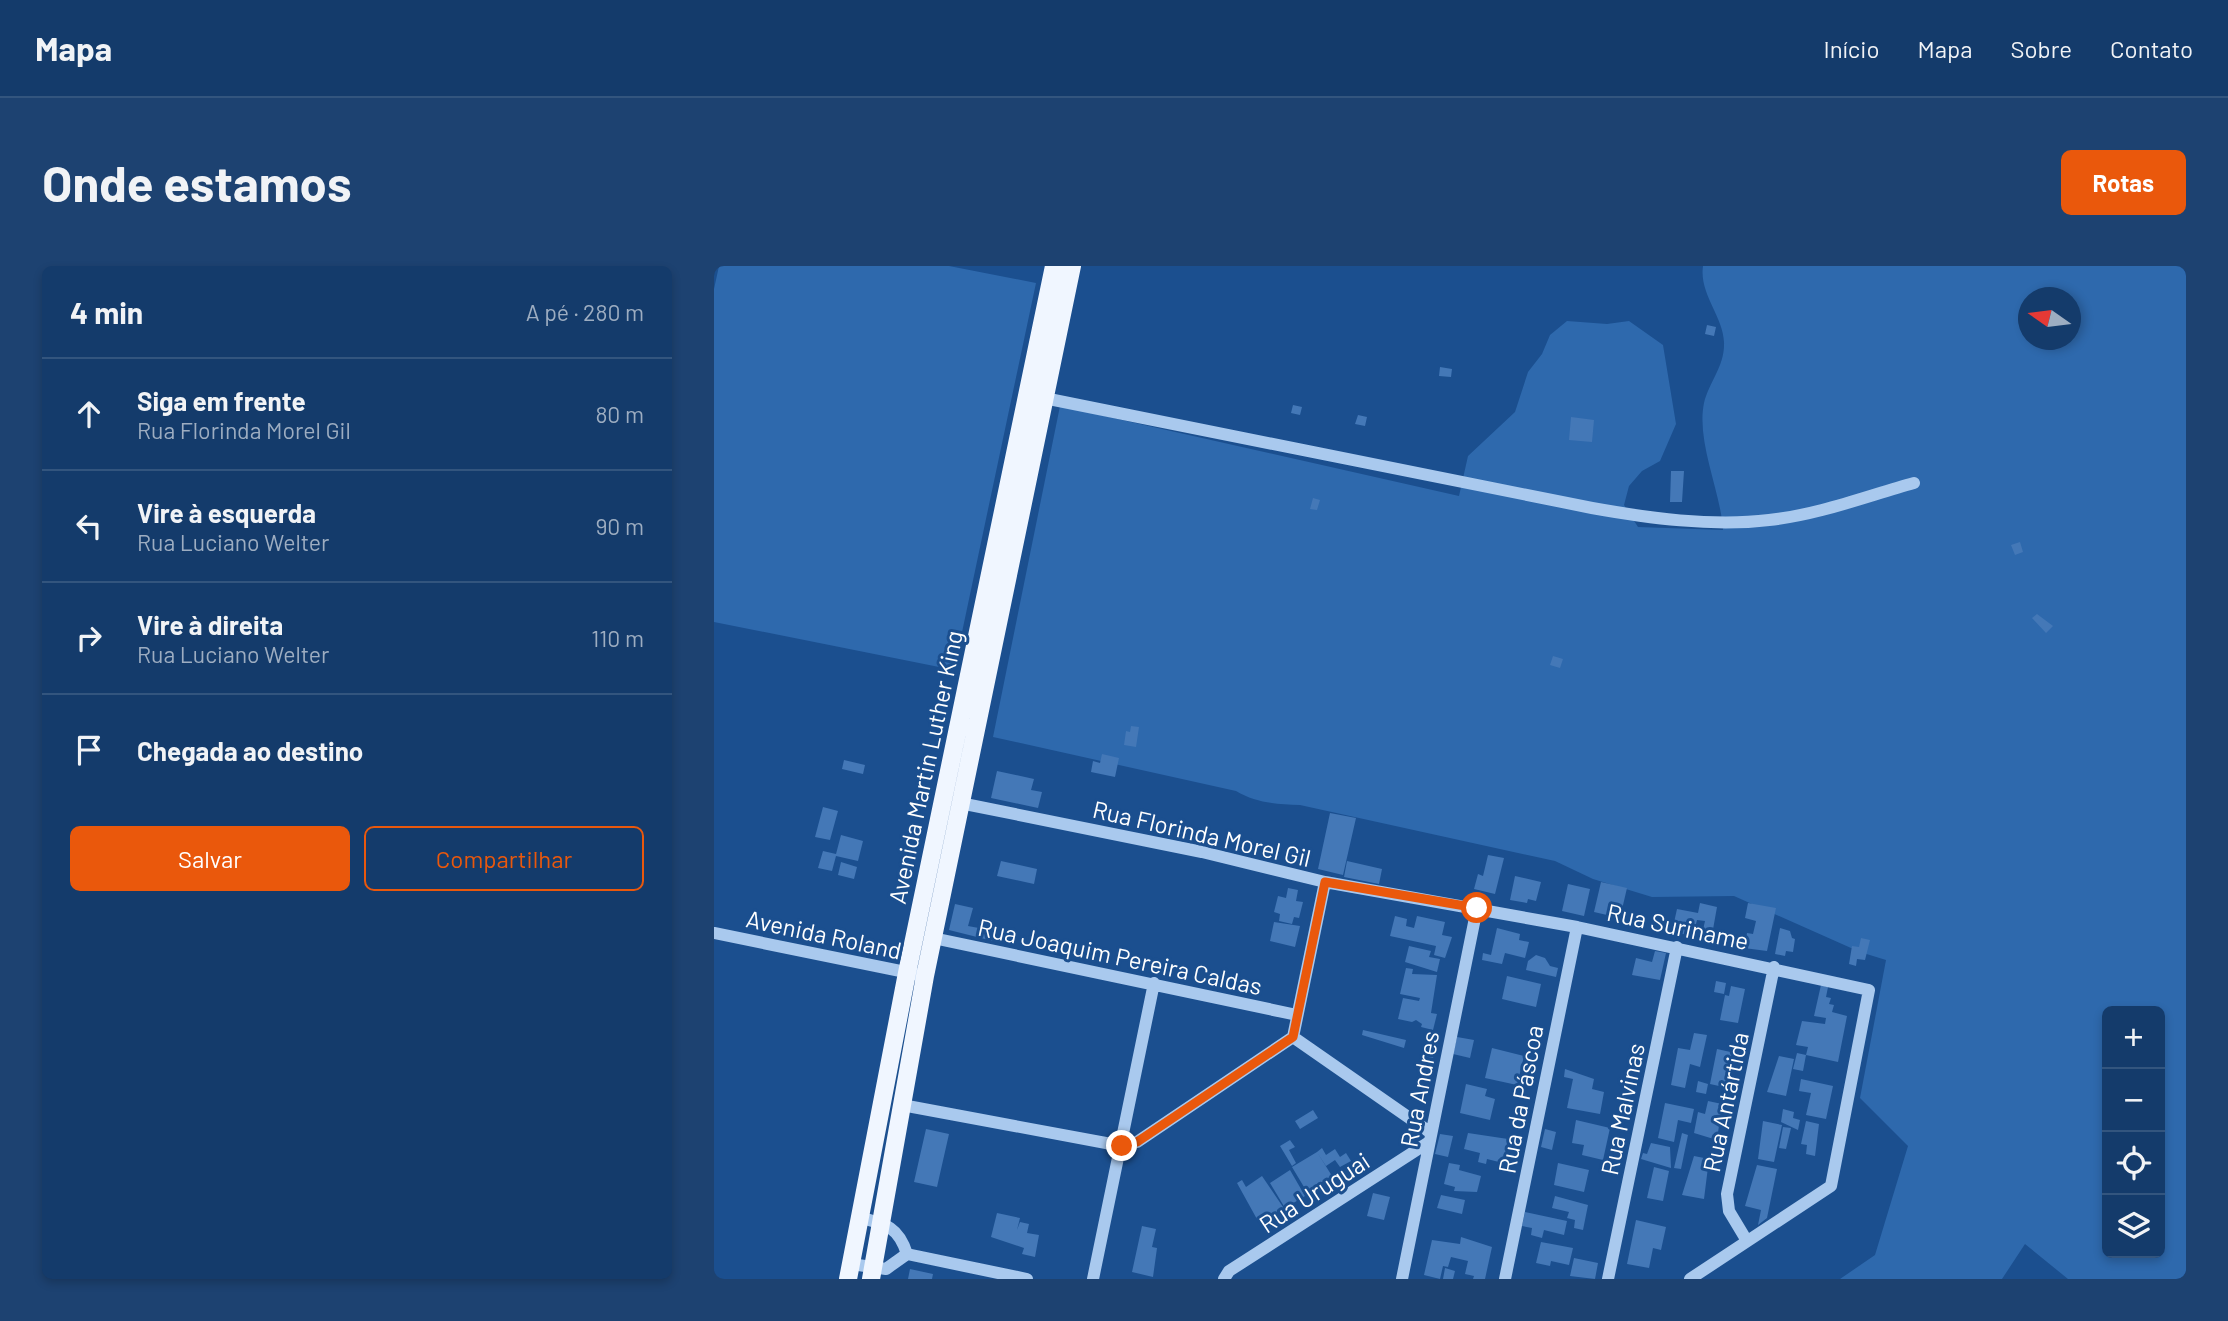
<!DOCTYPE html>
<html lang="pt">
<meta charset="utf-8">
<style>
:root{--surface:#143b6b;--page:#1d4271;--text:#f1f3f6;--muted:#9dadc1;--line:#33557e;--accent:#ea580c}
body{margin:0;font-family:Barlow,sans-serif;background:var(--page);color:var(--text)}
.controls{position:absolute;right:21px;bottom:21px;display:grid;overflow:hidden;border-radius:10px;box-shadow:0 4px 10px #0003}
.controls button{width:63px;height:63px;display:grid;place-items:center;padding:0;border:0;border-bottom:2px solid var(--line);background:var(--surface);color:var(--text);font:35px sans-serif}
.compass{position:absolute;left:1304px;top:21px;width:63px;height:63px;border-radius:50%;background:var(--surface);box-shadow:0 4px 10px #0003;rotate:284deg}
.stop{position:absolute;width:21px;height:21px;margin:-16px;border:5px solid #ea580c;border-radius:50%;background:#fff}
.stop.end{background:#ea580c;border-color:#fff;box-shadow:0 2px 7px #0008}
.list{margin:0;padding:0;list-style:none}
h2{display:flex;justify-content:space-between;align-items:center;height:91px;margin:0;padding:0 28px;font-size:30px}
h2 small{font-size:23px;font-weight:400;color:var(--muted)}
.list li{display:grid;grid-template-columns:46px 1fr auto;gap:21px;align-items:center;box-sizing:border-box;height:112px;padding:0 28px;border-top:2px solid var(--line)}
.list b{display:block;font-size:26px;white-space:nowrap}
.list p{margin:0;font-size:23px;white-space:nowrap;color:var(--muted)}
.list em{font-size:23px;font-style:normal;color:var(--muted)}
.actions{display:flex;gap:14px;padding:21px 28px}
.actions a{flex:1;padding:16px 0;border:2px solid var(--accent);border-radius:10px;text-align:center;font-size:24px;color:var(--accent)}
.actions .main{background:var(--accent);color:#fff}
.icon{flex:none;width:38px;height:38px;fill:none;stroke:currentColor;stroke-width:2;stroke-linecap:round;stroke-linejoin:round}
.map{position:relative;flex:none;width:1472px;height:1013px;overflow:hidden;border-radius:10px}
header{display:flex;align-items:center;gap:42px;box-sizing:border-box;height:98px;padding:0 35px;background:var(--surface);border-bottom:2px solid var(--line)}
header strong{font-size:33px}
nav{display:flex;gap:38px;margin-inline-start:auto;font-size:24px}
.intro{display:flex;align-items:center;justify-content:space-between;box-sizing:border-box;height:168px;padding:0 42px}
h1{margin:0;font-size:49px}
.button{padding:18px 32px;border-radius:10px;background:var(--accent);color:#fff;font-size:24px;font-weight:700}
main{display:flex;gap:42px;padding:0 42px}
aside{flex:1;background:var(--surface);border-radius:10px;box-shadow:0 4px 10px #0003}
.map>svg:first-child{display:block}
.green{fill:#2e69ad;fill-rule:evenodd}
.building{fill:#4478b7}
.lines{fill:none;stroke-linecap:round;stroke-linejoin:round}
.minor{stroke:#a9c9ee;stroke-width:12}
.major{stroke:#f0f6ff;stroke-width:18}
.route{stroke:#ea580c;stroke-width:9}
.labels{text-anchor:middle;dominant-baseline:central;stroke-width:6;stroke-linejoin:round;paint-order:stroke}
.street-label{font-size:24px;fill:#fff;stroke:#1b4f8f}
</style>
<header>
<strong>Mapa</strong>
<nav><a>Início</a><a>Mapa</a><a>Sobre</a><a>Contato</a></nav>
</header>
<div class="intro"><h1>Onde estamos</h1><a class="button">Rotas</a></div>
<main>
<aside>
<h2>4 min<small>A pé · 280 m</small></h2>
<ul class="list">
<li><svg class="icon" aria-label="ahead" viewBox="0 0 24 24"><path d="M12 20V5M6 11l6-6 6 6"/></svg><div><b>Siga em frente</b><p>Rua Florinda Morel Gil</p></div><em>80 m</em></li>
<li><svg class="icon" aria-label="left" viewBox="0 0 24 24"><path d="M17 20v-9H6M10 6l-5 5 5 5"/></svg><div><b>Vire à esquerda</b><p>Rua Luciano Welter</p></div><em>90 m</em></li>
<li><svg class="icon" aria-label="right" viewBox="0 0 24 24"><path d="M7 20v-9h11M14 6l5 5-5 5"/></svg><div><b>Vire à direita</b><p>Rua Luciano Welter</p></div><em>110 m</em></li>
<li><svg class="icon" aria-label="arrive" viewBox="0 0 24 24"><path d="M6 21V4h12l-3 4 3 4H6"/></svg><div><b>Chegada ao destino</b></div></li>
</ul>
<div class="actions"><a class="main">Salvar</a><a>Compartilhar</a></div>
</aside>
<div class="map">
<svg width="1472" height="1013" viewBox="0 0 1472 1013">
<rect width="100%" height="100%" fill="#1b4f8f"/>
<!-- green -->
<path class="green" d="M5 0H235L322 17 240 404 0 356V23Z
M989 0H1472V1013H1354L1311 978 1288 1013H1126L1161 989 1194 880 1146 832 1172 694 1146 686 1020 630 938 631 879 613 841 595 586 539C562 538 542 537 522 525L279 471 346 140 745 230 754 190 801 146 814 106 828 88 836 69 853 55 893 58 915 55 949 79 962 158 946 195 928 205 915 220 910 239 924 261 1009 264C1007 226 982 176 990 137 995 116 1011 100 1010 76 1009 50 985 28 989 0ZM1314 32H1356V74H1314ZM1393 745H1446V987H1393Z"/>
<!-- building -->
<path class="building" d="M993 59 1002 61 1000 70 991 68Z
M726 101 738 103 737 111 725 110Z
M579 139 588 141 586 149 577 147Z
M644 149 653 151 651 160 641 158Z
M857 151 880 154 878 176 855 174Z
M957 205H970L968 236H956Z
M599 232 606 234 603 244 596 243Z
M1306 276 1309 286 1301 289 1297 279Z
M1323 348 1339 360 1332 367 1318 352Z
M839 390 849 393 846 402 836 399Z
M417 460 425 461 422 481 410 479 412 465 416 466Z
M388 488 405 492 401 511 377 506 379 495 386 497Z
M130 494 151 499 149 508 128 503Z
M283 505 320 513 317 524 328 526 324 542 277 532Z
M109 541 124 545 116 574 101 571Z
M616 547 642 552 629 609 604 603Z
M127 569 149 575 144 595 122 590 118 605 104 602 109 585 122 588Z
M774 589 790 592 781 628 760 623 764 608 769 610Z
M287 595 323 603 320 618 283 610Z
M633 595 668 603 665 618 630 611Z
M127 596 143 601 140 613 124 609Z
M801 610 827 616 822 635 814 633 813 637 796 634Z
M887 616 913 622 906 652 880 646Z
M854 618 876 623 870 650 848 645Z
M574 622 584 624 582 635 589 636 585 652 580 651 578 658 565 655 566 648 560 646 564 630 572 632Z
M986 637 1003 641 998 669 988 668 991 655 983 654 979 670 964 667 965 662 959 661 963 643 984 647Z
M1034 637 1062 642 1053 685 1030 682 1033 667 1039 668 1042 655 1031 652Z
M241 638 259 642 254 660 281 665 279 675 235 664Z
M681 650 693 653 692 660 700 662 703 650 731 656 728 669 738 671 731 692 720 689 722 680 676 670Z
M560 656 586 660 581 681 556 675Z
M783 662 806 668 805 674 815 676 811 692 791 687 788 698 768 694 769 687 777 689Z
M1066 662 1076 665 1078 672 1081 673 1079 686 1072 685 1071 690 1061 688Z
M1147 672 1156 674 1151 694 1143 693 1142 700 1135 698 1138 680 1145 681Z
M695 680 717 685 715 691 726 693 723 706 691 696Z
M941 685 952 687 946 714 918 709 922 692 938 696Z
M822 689 831 692 836 700 844 702 842 711 812 704 814 695Z
M692 702 699 703 698 708 723 709 717 747 723 748 719 764 707 761 708 758 702 754 698 756 684 753 689 732 705 735 706 732 686 728Z
M793 710 827 718 822 741 788 733Z
M1002 715 1012 717 1010 728 1000 726Z
M1107 719 1114 721 1112 731 1117 732 1115 738 1120 739 1118 746 1133 750 1124 796 1092 789 1094 781 1082 779 1088 755 1111 758 1112 752 1100 750Z
M1017 720 1031 723 1024 757 1006 754 1011 729 1015 730Z
M649 764 692 774 690 782 648 769Z
M980 767 993 769 986 801 976 798 971 822 957 819 964 782 976 784Z
M743 771 760 774 756 792 739 788Z
M711 776 723 779 719 792 708 790Z
M778 782 810 790 803 819 771 812Z
M1003 783 1021 787 1014 822 996 818Z
M1083 787 1092 789 1089 805 1079 803Z
M1065 790 1080 793 1072 830 1053 826Z
M851 803 880 813 878 823 890 826 886 848 853 842 859 813 850 811Z
M1087 813 1119 820 1112 853 1092 849 1097 827 1085 825Z
M984 815 994 818 992 828 982 826Z
M752 818 773 823 771 830 781 833 776 854 746 847Z
M994 835 1008 838 1003 874 980 867 984 846 991 848Z
M951 837 980 843 977 857 964 854 960 876 944 872Z
M1069 843 1080 846 1079 852 1086 854 1084 864 1067 856Z
M599 844 604 852 586 863 581 855Z
M862 854 896 862 889 894 868 889 870 879 858 877Z
M1049 855 1068 859 1060 896 1044 893Z
M1092 855 1105 858 1101 890 1092 888 1093 879 1087 878Z
M1069 861 1077 862 1072 883 1065 882Z
M212 863 235 868 223 921 200 916Z
M831 863 842 866 838 884 827 881Z
M754 867 794 873 789 897 773 893 772 898 764 896 766 887 750 883Z
M968 867 974 869 967 903 960 902Z
M726 868 739 870 734 891 721 888Z
M576 874 581 881 575 884 582 897 578 900 566 880Z
M937 877 956 881 957 902 927 893 929 887 933 888Z
M608 882 612 889 621 883 626 891 632 887 637 895 626 901 621 894 612 900 603 886Z
M603 886 618 910 593 926 578 901Z
M980 890 995 893 990 933 968 929Z
M735 897 746 899 745 904 767 910 763 926 740 925 741 921 730 918Z
M844 897 875 904 870 926 840 919Z
M1043 899 1063 903 1053 952 1044 959 1047 944 1031 940Z
M940 901 955 905 949 935 933 932Z
M576 904 591 930 571 942 556 917Z
M548 910 571 944 553 955 551 950 544 955 523 917 528 914 532 921Z
M659 927 676 931 670 954 653 950Z
M727 929 751 934 748 948 723 942Z
M841 930 874 939 869 964 860 962 861 954 853 952 855 946 838 942Z
M811 946 853 955 850 969 830 964 828 972 817 969 818 962 808 960Z
M283 947 306 952 303 964 306 956 315 958 313 967 325 969 321 991 308 988 310 982 277 971Z
M922 954 952 961 947 984 939 982 935 1002 913 998Z
M428 960 442 963 438 981 443 982 439 1011 418 1006Z
M747 971 778 981 771 1013H759L760 1010 751 1008 754 995 737 991 734 1001 729 1000 726 1013 710 1009 718 974 746 978Z
M827 976 859 982 855 999 837 995 836 1000 822 997Z
M860 992 884 997 881 1013 856 1010Z
M731 1002 741 1005 739 1013H729Z
M196 1003 219 1008 218 1013H194Z"/>
<g class="lines">
<!-- minor -->
<path class="minor" d="M330 132 878 242C934 252 998 261 1055 254 1104 249 1153 230 1200 217
M246 537 488 586 611 616 863 661 1155 724 1117 920 976 1013
M0 667 211 710
M219 672 583 749
M579 771 717 867
M188 839 408 880 423 876 579 771 611 616
M146 952C172 957 185 962 193 988
M1033 975 1015 945 1013 928 1060 701
M193 988 313 1013
M137 998 172 1003 193 988
M379 1013 440 717
M510 1013 515 1005 715 876
M688 1013 763 642
M791 1013 863 661
M894 1013 963 681"/>
<!-- major -->
<path class="major" d="M134 1013 193 707 340 0
M157 1013 211 710 358 0"/>
</g>
<g class="lines">
<!-- route -->
<path class="route" d="M408 880 423 876 579 771 611 616 763 642"/>
</g>
<g class="labels">
<!-- street labels -->
<g class="street-label">
<text transform="translate(211 501) rotate(-78)">Avenida Martin Luther King</text>
<text transform="translate(488 567) rotate(13)">Rua Florinda Morel Gil</text>
<text transform="translate(964 660) rotate(12)">Rua Suriname</text>
<text transform="translate(110 668) rotate(12)">Avenida Roland</text>
<text transform="translate(406 690) rotate(12)">Rua Joaquim Pereira Caldas</text>
<text transform="translate(705 823) rotate(-79)">Rua Andres</text>
<text transform="translate(806 833) rotate(-79)">Rua da Páscoa</text>
<text transform="translate(1011 836) rotate(-78)">Rua Antártida</text>
<text transform="translate(908 843) rotate(-78)">Rua Malvinas</text>
<text transform="translate(600 926) rotate(-33)">Rua Uruguai</text>
</g>
</g>
</svg>
<div class="controls">
<button>+</button>
<button>−</button>
<button><svg class="icon" aria-label="locate" viewBox="0 0 24 24"><circle cx="12" cy="12" r="6"/><path d="M12 2v4M12 18v4M2 12h4M18 12h4"/></svg></button>
<button><svg class="icon" aria-label="layers" viewBox="0 0 24 24"><path d="M12 4l9 5-9 5-9-5zM3 14l9 5 9-5"/></svg></button>
</div>
<svg class="compass" viewBox="-18 -18 36 36"><path d="M0-13l5 13h-10z" fill="#e53935"/><path d="M0 13l5-13h-10z" fill="#9dadc1"/></svg>
<div class="stop" style="left:763px;top:642px"></div>
<div class="stop end" style="left:408px;top:880px"></div>
</div>
</main>
